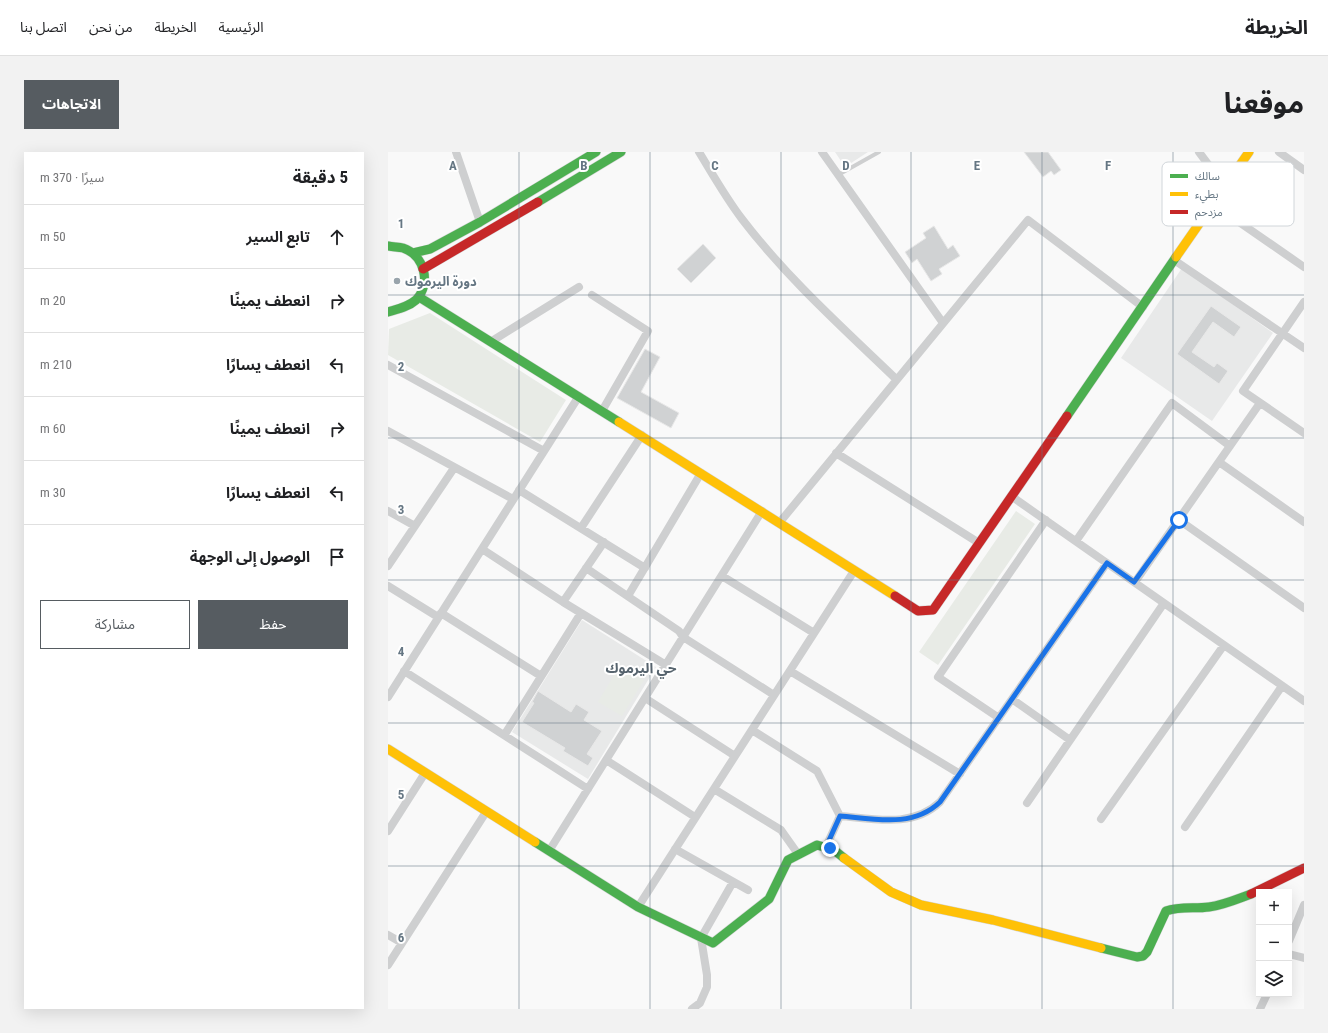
<!DOCTYPE html>
<html lang="ar">
<meta charset="utf-8">
<style>
:root{--surface:#fff;--page:#f2f2f2;--text:#202124;--muted:#757577;--line:#e0e0e0;--accent:#565c61}
body{margin:0;font-family:"Roboto Condensed","Noto Sans Arabic",sans-serif;background:var(--page);color:var(--text);direction:rtl}
.controls{position:absolute;right:12px;bottom:12px;display:grid;overflow:hidden;border-radius:0px;box-shadow:0 4px 16px #0002}
.controls button{width:36px;height:36px;display:grid;place-items:center;padding:0;border:0;border-bottom:1px solid var(--line);background:var(--surface);color:var(--text);font:20px sans-serif}
.stop{position:absolute;width:12px;height:12px;margin:-9px;border:3px solid #1a73e8;border-radius:50%;background:#fff}
.stop.end{background:#1a73e8;border-color:#fff;box-shadow:0 1px 4px #0008}
.list{margin:0;padding:0;list-style:none}
h2{display:flex;justify-content:space-between;align-items:center;height:52px;margin:0;padding:0 16px;font-size:17px}
h2 small{font-size:13px;font-weight:400;color:var(--muted)}
.list li{display:grid;grid-template-columns:26px 1fr auto;gap:12px;align-items:center;box-sizing:border-box;height:64px;padding:0 16px;border-top:1px solid var(--line)}
.list b{display:block;font-size:15px;white-space:nowrap}
.list em{font-size:13px;font-style:normal;color:var(--muted)}
.actions{display:flex;gap:8px;padding:12px 16px}
.actions a{flex:1;padding:9px 0;border:1px solid var(--accent);border-radius:0px;text-align:center;font-size:14px;color:var(--accent)}
.actions .main{background:var(--accent);color:#fff}
.icon{flex:none;width:22px;height:22px;fill:none;stroke:currentColor;stroke-width:2;stroke-linecap:round;stroke-linejoin:round}
.map{position:relative;flex:none;width:916px;height:857px;overflow:hidden;direction:ltr;border-radius:0px}
header{display:flex;align-items:center;gap:24px;box-sizing:border-box;height:56px;padding:0 20px;background:var(--surface);border-bottom:1px solid var(--line)}
header strong{font-size:19px}
nav{display:flex;gap:22px;margin-inline-start:auto;font-size:14px}
.intro{display:flex;align-items:center;justify-content:space-between;box-sizing:border-box;height:96px;padding:0 24px}
h1{margin:0;font-size:28px}
.button{padding:10px 18px;border-radius:0px;background:var(--accent);color:#fff;font-size:14px;font-weight:700}
main{display:flex;gap:24px;padding:0 24px}
aside{flex:1;background:var(--surface);border-radius:0px;box-shadow:0 4px 16px #0002}
.map>svg:first-child{display:block}
.built{fill:#e8e9e9}
.green{fill:#e8ebe6}
.building{fill:#d0d2d3;stroke:#e8e8e8}
.lines{fill:none;stroke-linecap:round;stroke-linejoin:round}
.fast-casing{stroke:#d5d6d7;stroke-width:10}
.slow-casing{stroke:#d5d6d7;stroke-width:10}
.jam-casing{stroke:#d5d6d7;stroke-width:10}
.lane{stroke:#cecfd0;stroke-width:4}
.street{stroke:#cecfd0;stroke-width:8}
.fast{stroke:#4caf50;stroke-width:9}
.slow{stroke:#ffc107;stroke-width:9}
.jam{stroke:#c62828;stroke-width:9}
.route{stroke:#1a73e8;stroke-width:5}
.grid{fill:none;stroke:#657683;stroke-width:1;stroke-opacity:0.55}
.poi-dot{fill:#99a4ac;stroke:#fff;stroke-width:1.5}
.labels{text-anchor:middle;dominant-baseline:central;stroke-width:4;stroke-linejoin:round;paint-order:stroke}
.poi-label{font-size:13px;font-weight:bold;fill:#657683;stroke:#fff;text-anchor:start}
.neighbourhood-label{font-size:14px;font-weight:bold;fill:#57646e;stroke:#fff}
.key{fill:#fff;stroke:#d1d6da;stroke-width:1}
.key-label{font-size:11px;fill:#657683}
.grid-label{font-size:13px;text-anchor:middle;font-weight:bold;fill:#657683;stroke:#fff;stroke-width:4;stroke-linejoin:round;paint-order:stroke}
</style>
<header>
<strong>الخريطة</strong>
<nav><a>الرئيسية</a><a>الخريطة</a><a>من نحن</a><a>اتصل بنا</a></nav>
</header>
<div class="intro"><h1>موقعنا</h1><a class="button">الاتجاهات</a></div>
<main>
<div class="map">
<svg width="916" height="857" viewBox="0 0 916 857">
<rect width="100%" height="100%" fill="#f9f9f9"/>
<!-- built -->
<path class="built" d="M447 0H480L457 15Z
M794 116 885 181 824 269 733 206Z
M194 468 268 515 200 627 124 580Z"/>
<!-- green -->
<path class="green" d="M42 161 178 248 152 290 0 203 1 177Z
M628 359 647 372 550 513 531 500Z
M232 513 256 528 234 564 210 550Z"/>
<!-- building -->
<path class="building" d="M636 0H660L673 18 666 23 663 19 655 25Z
M546 74 560 97 565 93 572 104 551 117 554 122 543 129 529 107 524 111 517 100 538 86 535 81Z
M315 92 328 106 303 131 289 117Z
M823 154 853 175 846 185 825 170 804 200 826 215 829 211 840 219 831 232 789 202Z
M257 197 272 205 253 240 291 261 283 276 229 246Z
M150 539 183 560 188 552 201 560 196 568 214 579 199 602 205 606 200 614 175 599 177 596 134 570 146 551 144 550Z"/>
<g class="lines">
<!-- fast casing -->
<g class="fast-casing">
<path id="fast" d="M150 50 233 0
M0 94C5 95 11 95 15 96 36 103 44 131 28 148 20 155 10 157 0 160
M25 101 42 97 92 70 208 0
M31 145 231 270
M679 264 788 105
M147 690 250 755 325 791 381 747 400 708 429 693 446 698 456 706
M713 796 749 805 755 804 759 800 778 759C792 754 807 757 821 755 836 753 849 747 863 742"/>
</g>
<!-- slow casing -->
<g class="slow-casing">
<path id="slow" d="M788 105 861 0
M231 270 507 444
M0 597 147 690
M456 706 503 740 533 753 605 768 713 796"/>
</g>
<!-- jam casing -->
<g class="jam-casing">
<path id="jam" d="M35 117 150 50
M507 444 530 459 545 458 679 264
M863 742 916 716"/>
</g>
<!-- lane -->
<path class="lane" d="M450 23 491 0"/>
<!-- street -->
<path class="street" d="M68 0 92 70
M311 0C325 23 338 46 354 67 399 126 455 176 508 227
M434 0 555 171
M811 0 837 35
M891 0 916 18
M825 52 916 115
M786 108 916 196
M204 143 260 179 214 259
M916 150 855 239 916 281
M104 189 191 135
M0 213 156 299
M0 279 125 347
M448 301 591 391
M831 310 916 370
M131 338 257 416
M623 344 916 549
M0 359 27 374
M791 368 916 456
M392 370 640 68 755 155
M193 376 254 283
M688 389 784 251 842 294
M94 397 175 450 278 513
M0 414 66 316
M198 416 291 479 295 485 386 543
M334 424 426 481
M747 430 872 251
M0 434 50 465
M240 444 313 321
M175 450 216 390
M53 461 153 524
M16 519 200 637
M402 519 572 622
M0 545 191 244
M257 546 347 604
M624 547 682 588
M611 566 550 525 658 368
M364 578 429 619 452 664 438 695
M117 582 193 461
M218 608 307 665
M326 637 393 678 410 702
M639 651 776 451
M452 664C487 667 525 676 552 650L719 411
M713 667 836 493
M797 675 894 534
M0 679 37 621
M287 697 360 738
M161 699 374 359
M250 755 466 419
M0 783 14 791
M901 789 916 753
M901 802 916 806
M0 813 98 660
M304 857 312 851 319 835V823L313 786 345 730
M872 857 879 842"/>
<!-- fast -->
<use href="#fast" class="fast"/>
<!-- slow -->
<use href="#slow" class="slow"/>
<!-- jam -->
<use href="#jam" class="jam"/>
</g>
<g class="lines">
<!-- route -->
<path class="route" d="M442 696 438 695 452 664C487 667 525 676 552 650L719 411 746 430 791 368"/>
</g>
<!-- grid -->
<path class="grid" d="M131 0V857M262 0V857M393 0V857M523 0V857M654 0V857M785 0V857M0 143H916M0 286H916M0 428H916M0 571H916M0 714H916"/>
<!-- markers -->
<circle class="poi-dot" cx="9" cy="129" r="4"/>
<g class="labels">
<!-- poi labels -->
<g class="poi-label">
<text x="17" y="129">دورة اليرموك</text>
</g>
<!-- neighbourhood labels -->
<g class="neighbourhood-label">
<text x="253" y="516">حي اليرموك</text>
</g>
</g>
<!-- legend -->
<rect x="774" y="10" width="132" height="64" rx="6" class="key"/>
<rect x="782" y="22" width="18" height="4" fill="#4caf50"/>
<rect x="782" y="40" width="18" height="4" fill="#ffc107"/>
<rect x="782" y="58" width="18" height="4" fill="#c62828"/>
<g class="key-label">
<text x="807" y="28">سالك</text>
<text x="807" y="46">بطيء</text>
<text x="807" y="64">مزدحم</text>
</g>
<g class="grid-label">
<text x="65" y="18">A</text>
<text x="196" y="18">B</text>
<text x="327" y="18">C</text>
<text x="458" y="18">D</text>
<text x="589" y="18">E</text>
<text x="720" y="18">F</text>
<text x="13" y="76">1</text>
<text x="13" y="219">2</text>
<text x="13" y="362">3</text>
<text x="13" y="504">4</text>
<text x="13" y="647">5</text>
<text x="13" y="790">6</text>
</g>
</svg>
<div class="controls">
<button>+</button>
<button>−</button>
<button><svg class="icon" aria-label="layers" viewBox="0 0 24 24"><path d="M12 4l9 5-9 5-9-5zM3 14l9 5 9-5"/></svg></button>
</div>
<div class="stop" style="left:791px;top:368px"></div>
<div class="stop end" style="left:442px;top:696px"></div>
</div>
<aside>
<h2>5 دقيقة<small>سيرًا · 370 m</small></h2>
<ul class="list">
<li><svg class="icon" aria-label="ahead" viewBox="0 0 24 24"><path d="M12 20V5M6 11l6-6 6 6"/></svg><div><b>تابع السير</b></div><em>50 m</em></li>
<li><svg class="icon" aria-label="right" viewBox="0 0 24 24"><path d="M7 20v-9h11M14 6l5 5-5 5"/></svg><div><b>انعطف يمينًا</b></div><em>20 m</em></li>
<li><svg class="icon" aria-label="left" viewBox="0 0 24 24"><path d="M17 20v-9H6M10 6l-5 5 5 5"/></svg><div><b>انعطف يسارًا</b></div><em>210 m</em></li>
<li><svg class="icon" aria-label="right" viewBox="0 0 24 24"><path d="M7 20v-9h11M14 6l5 5-5 5"/></svg><div><b>انعطف يمينًا</b></div><em>60 m</em></li>
<li><svg class="icon" aria-label="left" viewBox="0 0 24 24"><path d="M17 20v-9H6M10 6l-5 5 5 5"/></svg><div><b>انعطف يسارًا</b></div><em>30 m</em></li>
<li><svg class="icon" aria-label="arrive" viewBox="0 0 24 24"><path d="M6 21V4h12l-3 4 3 4H6"/></svg><div><b>الوصول إلى الوجهة</b></div></li>
</ul>
<div class="actions"><a class="main">حفظ</a><a>مشاركة</a></div>
</aside>
</main>
